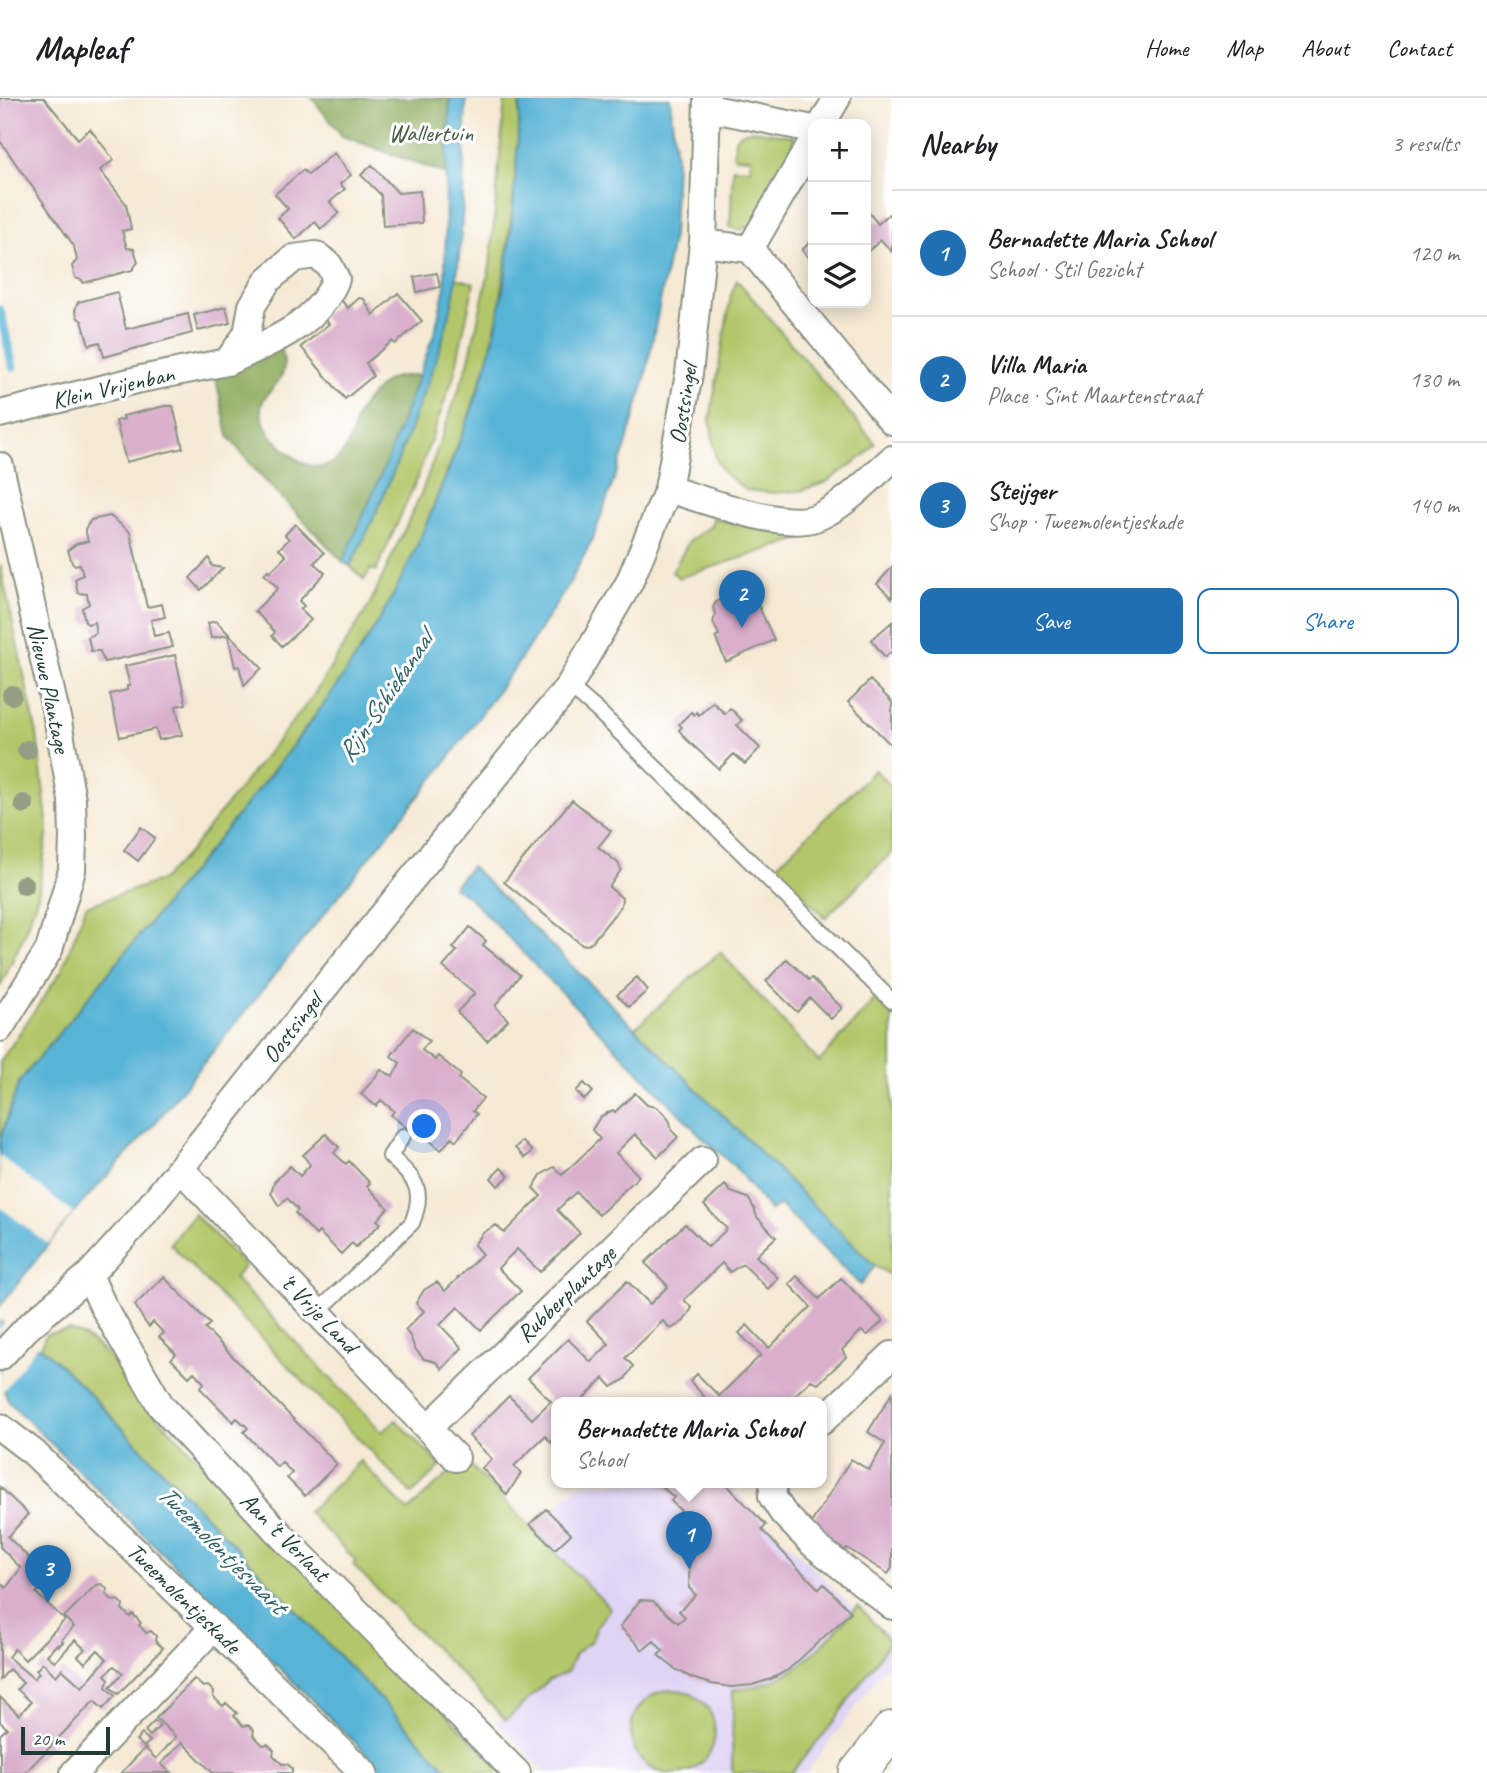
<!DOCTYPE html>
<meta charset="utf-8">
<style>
:root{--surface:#fff;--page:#f2f2f2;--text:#202124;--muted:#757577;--line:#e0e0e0;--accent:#1f6fb2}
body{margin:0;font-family:Caveat,sans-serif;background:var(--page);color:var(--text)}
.controls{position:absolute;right:21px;top:21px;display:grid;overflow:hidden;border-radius:14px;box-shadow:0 4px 18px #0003}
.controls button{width:63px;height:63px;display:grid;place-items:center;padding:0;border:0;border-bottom:2px solid var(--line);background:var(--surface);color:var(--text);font:35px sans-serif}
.scale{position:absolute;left:21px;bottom:18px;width:89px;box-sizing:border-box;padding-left:7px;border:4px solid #1f3d34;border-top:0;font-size:19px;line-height:24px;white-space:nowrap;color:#1f3d34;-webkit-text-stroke:5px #fff;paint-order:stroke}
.you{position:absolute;left:425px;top:1029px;width:24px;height:24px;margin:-18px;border:5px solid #fff;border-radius:50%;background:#1a73e8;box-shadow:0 0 0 10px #1a73e833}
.badge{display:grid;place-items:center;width:46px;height:46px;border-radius:50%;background:var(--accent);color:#fff;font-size:23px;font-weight:700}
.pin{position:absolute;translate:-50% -58px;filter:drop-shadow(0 2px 4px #0008)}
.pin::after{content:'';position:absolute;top:37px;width:24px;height:21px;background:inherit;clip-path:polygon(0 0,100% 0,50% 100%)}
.popup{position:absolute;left:551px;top:1299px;width:276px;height:91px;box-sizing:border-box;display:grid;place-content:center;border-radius:14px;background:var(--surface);filter:drop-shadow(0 2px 5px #0005);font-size:23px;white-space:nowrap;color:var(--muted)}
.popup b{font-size:26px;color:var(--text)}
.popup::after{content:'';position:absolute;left:50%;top:100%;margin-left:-14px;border:14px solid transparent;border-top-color:var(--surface)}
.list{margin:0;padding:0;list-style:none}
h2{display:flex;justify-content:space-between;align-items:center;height:91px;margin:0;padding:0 28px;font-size:30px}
h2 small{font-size:23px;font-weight:400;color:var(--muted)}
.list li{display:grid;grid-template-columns:46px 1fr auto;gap:21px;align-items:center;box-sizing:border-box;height:126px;padding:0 28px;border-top:2px solid var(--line)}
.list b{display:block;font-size:26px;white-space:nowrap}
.list p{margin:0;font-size:23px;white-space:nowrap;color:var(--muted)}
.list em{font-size:23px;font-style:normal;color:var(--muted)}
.actions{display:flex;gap:14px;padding:21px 28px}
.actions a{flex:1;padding:16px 0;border:2px solid var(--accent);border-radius:14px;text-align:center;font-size:24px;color:var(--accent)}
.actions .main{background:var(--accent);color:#fff}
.icon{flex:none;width:38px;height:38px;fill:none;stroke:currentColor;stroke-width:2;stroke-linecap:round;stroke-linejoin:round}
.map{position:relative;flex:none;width:892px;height:1675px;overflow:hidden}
header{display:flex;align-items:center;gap:42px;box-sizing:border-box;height:98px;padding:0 35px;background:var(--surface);border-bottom:2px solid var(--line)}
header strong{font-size:33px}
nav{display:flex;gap:38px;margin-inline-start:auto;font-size:24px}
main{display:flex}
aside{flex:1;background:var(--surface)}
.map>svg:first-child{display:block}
.built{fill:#e0d4f4}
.green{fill:#b3c76b;stroke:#698250;stroke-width:2}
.forest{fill:#8eac5f;stroke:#56744a;stroke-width:2}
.water{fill:#58b4d6;stroke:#3c7885;stroke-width:2}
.pier{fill:#f5e9d4}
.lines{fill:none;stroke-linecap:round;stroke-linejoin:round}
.stream{stroke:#58b4d6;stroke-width:9}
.building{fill:#d9afcc}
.service-casing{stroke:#8a9384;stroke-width:18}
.minor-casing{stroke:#8a9384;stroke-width:30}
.secondary-casing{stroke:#8a9384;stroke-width:40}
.service{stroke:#fff;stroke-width:14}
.minor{stroke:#fff;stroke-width:26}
.secondary{stroke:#fff;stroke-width:37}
.tree{fill:#949e84}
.labels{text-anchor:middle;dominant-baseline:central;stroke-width:6;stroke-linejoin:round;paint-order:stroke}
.park-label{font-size:24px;fill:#446042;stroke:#fff}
.street-label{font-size:24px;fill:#1f3d34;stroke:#fff}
.water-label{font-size:26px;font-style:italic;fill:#306165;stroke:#fff}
</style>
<header>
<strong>Mapleaf</strong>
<nav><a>Home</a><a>Map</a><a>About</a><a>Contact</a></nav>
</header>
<main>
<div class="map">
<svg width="892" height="1675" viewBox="0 0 892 1675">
<rect width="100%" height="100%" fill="#fff"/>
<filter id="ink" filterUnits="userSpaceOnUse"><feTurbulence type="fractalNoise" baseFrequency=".0143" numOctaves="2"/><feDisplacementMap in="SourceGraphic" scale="14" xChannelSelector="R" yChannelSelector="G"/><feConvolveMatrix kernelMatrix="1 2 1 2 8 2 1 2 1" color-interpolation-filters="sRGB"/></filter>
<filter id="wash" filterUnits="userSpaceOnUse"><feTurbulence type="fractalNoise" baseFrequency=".00686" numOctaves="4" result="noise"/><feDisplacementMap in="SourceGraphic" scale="28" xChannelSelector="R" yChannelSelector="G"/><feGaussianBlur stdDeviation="1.57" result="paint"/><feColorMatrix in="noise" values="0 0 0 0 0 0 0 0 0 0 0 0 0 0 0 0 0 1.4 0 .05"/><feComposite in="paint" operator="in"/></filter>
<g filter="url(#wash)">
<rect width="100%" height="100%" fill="#f5e9d4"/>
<!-- built -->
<path class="built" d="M581 1385H726L857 1513 892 1539V1560L806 1675H545L497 1625 598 1507 530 1434Z"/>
<!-- green -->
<path class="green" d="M505 0H520L516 76 507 152 500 207 490 254 464 332 410 466 380 521 336 590 256 695 19 984 0 1042V964L62 872 86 808 162 782 189 754 313 598 370 506 421 396 468 266 490 168Z
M751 32 793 38 797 45 752 128 739 132 730 129 733 70 750 71 751 60 734 59 735 41 741 35Z
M456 180 474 185 454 277 417 381 376 473 371 471 364 482 350 468C378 415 400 360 420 304 435 263 450 223 456 180Z
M737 182 875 345 865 357 825 385 800 393 773 395 746 392 724 375 716 361 710 321 731 197Z
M713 420 772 434 809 438 679 480 672 474 690 442 711 428Z
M0 466 37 637 48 732 38 797 21 844 0 889Z
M875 672 892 689V754L825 820 776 768Z
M720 854 819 964 876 900 892 917V1178L875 1168 635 930Z
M194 1116 245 1168 234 1180 382 1334 396 1322 441 1368 412 1396 170 1146Z
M70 1232C103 1244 122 1275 142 1303L504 1675H451L81 1287 41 1249 46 1236Z
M464 1361 610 1510 596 1530 592 1542 575 1556 567 1574 549 1582 506 1622 353 1467 356 1463 308 1414 360 1363 408 1413Z
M858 1508 890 1543 829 1630 791 1675H732L733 1592C793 1588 819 1549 858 1508Z
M631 1634a42 42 0 1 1 84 0a42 42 0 1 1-84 0Z"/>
<!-- forest -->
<path class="forest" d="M312 0H450L446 76 342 38Z
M279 241C281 249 284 260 284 268 283 288 259 296 261 313 264 334 275 343 290 356 316 378 339 371 351 339 354 331 355 321 359 314 366 302 377 290 388 282 396 277 410 278 419 277L388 361 343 464 258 375 228 338 213 266Z"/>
<!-- water -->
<path class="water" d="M450 0H466C463 65 465 132 454 196 447 234 433 271 419 307 399 362 378 416 350 468L343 464 388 361 419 277 435 233 445 188 446 76Z
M520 0H670L676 61 673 137 645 281 624 354 593 440 568 488 516 568 441 671 152 1029 73 1115 0 1208V1042L19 984C82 908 144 831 207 755 268 680 330 605 379 522 405 479 423 434 442 388 459 344 478 300 490 254 511 175 516 82 520 0Z
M471 768 875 1168 860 1187 780 1107 770 1113 734 1068 706 1043 468 798 453 789Z
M0 1223 28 1250 41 1249 81 1287 451 1675H386L9 1304 4 1292 6 1276 0 1273Z"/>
<!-- pier -->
<path class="pier" d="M0 1058 73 1115 48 1146 0 1109Z
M5 1225 30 1247 39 1245 1 1296 0 1230Z"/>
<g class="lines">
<!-- stream -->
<path class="stream" d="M0 212 13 269"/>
</g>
<g id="blocks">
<!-- building -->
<path class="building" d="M0 0H44L78 41 90 31 114 62 100 72 126 106 131 131 122 133 127 150 134 151 138 164 132 172 83 185 82 182 75 180 72 168 77 162 74 148 0 43Z
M334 55 351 77 340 86 345 91 330 104 339 115 321 131 315 124 296 141 278 120 288 111 275 96 303 72 308 77Z
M372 67 398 95 420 93 422 125 383 128 381 97 361 77Z
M866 111 878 126 889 116 892 119V154L881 142 866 155Z
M813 141V165L802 152Z
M437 175 440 189 417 194 414 179Z
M117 194 126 231 188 216 192 235 104 259 100 244 89 247 82 223 78 220 75 212 78 204Z
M398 195 422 223 395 246 392 243 366 265 373 278 345 301 301 249 329 226 322 218 341 202 348 210 359 200 364 201 373 217Z
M226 209 230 225 198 233 194 217Z
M165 308H173L183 350 126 364 116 323 124 321 123 318Z
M110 418 130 434 147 509 162 506 165 519 151 522 154 538 169 535 173 549 104 564 100 553H91L88 539 96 535 94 524 88 526 85 524 82 510 89 506 87 496 78 495 75 481 83 477 80 466 74 467 72 465 68 452 76 446 88 443 85 431 91 422Z
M295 426 324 455 314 465 325 475 299 503 304 508 300 511 311 522 282 548 272 538 275 534 255 513 278 490 264 476 268 472 270 474 286 458 279 451 289 441 285 437Z
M209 460 212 468 223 470 201 492 190 480Z
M892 469V500L877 486Z
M752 493 774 542 726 564 715 539 719 537 713 524 716 516 713 510 716 504 723 500 730 503Z
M216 523 262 570 244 587 239 568 235 569 228 537 211 540 208 525Z
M892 524V553L885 559 871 542Z
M175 557 186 606 176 608 182 637 159 642 156 631 120 639 110 596 127 592V588H130L125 568Z
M870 582 892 604V648L848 604Z
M713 604 725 616 730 610 742 622 737 627 760 650 745 666 734 656 719 671 686 641 679 632 682 629 679 626 691 614 694 617 696 614 699 617Z
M572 702 611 733 598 749 618 765 621 772 609 789 622 800 621 808 592 844 587 847 581 846 504 784Z
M141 729 155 740 138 763 124 752Z
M470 829 486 843 483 847 520 877 495 908 508 922 487 943 457 914 475 895 443 869 457 853 453 850Z
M787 861 809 882 812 880 842 910 831 921 810 900 797 914 766 883Z
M637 879 648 892 629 909 617 897Z
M413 930 429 943 422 952 435 962 438 958 461 977 459 981 483 1000 473 1013 477 1016 456 1043 452 1039 441 1052 417 1032 414 1036 391 1017 394 1013 381 1002 376 1008 361 996 381 972 393 978 400 965 391 958Z
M584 985 593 994 584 1002 576 993Z
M635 995 647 1007 656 1009 665 1016 670 1024 672 1033 678 1039 658 1059 635 1036 616 1055 639 1078 599 1117 576 1094 557 1112 580 1135 540 1174 517 1151 498 1170 521 1193 481 1232 458 1209 440 1227 462 1250 442 1271 436 1264 424 1261 415 1251 410 1238 405 1232 424 1213 416 1205 424 1192 437 1184 445 1193 482 1156 474 1147 483 1135 496 1127 504 1135 541 1098 533 1090 541 1077 554 1069 562 1077 600 1041 592 1032 600 1019 613 1012 615 1014Z
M326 1036 339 1049 334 1055 346 1066 349 1063 370 1085 367 1088 388 1110 377 1122 381 1125 356 1149 352 1145 341 1156 319 1134 316 1137 295 1115 298 1112 287 1100 279 1108 271 1095 274 1084 290 1068 300 1078 310 1067 303 1057Z
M522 1043 532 1053 525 1060 515 1050Z
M501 1070 509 1078 498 1088 491 1080Z
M725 1087 731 1094 748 1100 754 1110 757 1119 776 1139 756 1158 778 1180 768 1191 743 1166 730 1174 722 1165 684 1202 692 1210 684 1223 671 1231 663 1223 625 1260 633 1268 625 1281 612 1289 604 1280 579 1305H556V1344L553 1346 545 1338 514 1368 521 1375 507 1397 482 1370 492 1361 469 1338 509 1298 532 1321 551 1303 528 1280 568 1241 591 1264 609 1246 587 1223 627 1183 650 1206 668 1188 645 1165 685 1126 708 1149 727 1131 704 1107Z
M797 1178 819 1201 841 1180 883 1223 868 1237 861 1233 842 1252 846 1259 818 1286 811 1282 792 1300 795 1305H710L690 1283 697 1276 719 1298 761 1257 739 1235 747 1227 769 1250 811 1209 789 1186Z
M164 1179 210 1226 205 1230 337 1366 305 1398 287 1380 292 1375 282 1364 277 1369 244 1334 248 1330 237 1320 233 1324 200 1290 204 1285 194 1274 189 1279 171 1261 176 1256 159 1239 164 1235 153 1224 149 1229 144 1223 135 1207Z
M892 1295V1470L888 1476 847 1450 845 1452 818 1436 810 1427 851 1361 869 1372 885 1345 868 1334Z
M657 1385H725L766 1427 762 1432 793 1465 819 1491 824 1486 851 1514 788 1572 771 1581 752 1587 731 1589 711 1586 692 1580 675 1571 658 1557 663 1553 654 1543 643 1552 620 1529 640 1502 653 1503 678 1525 685 1519 679 1513 696 1497 689 1490 690 1436 697 1429 671 1403 674 1399Z
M0 1389 28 1416 8 1439 34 1465 49 1450 58 1458 44 1474 41 1490 36 1495 65 1522 25 1562 14 1551 8 1559 34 1581 39 1575 36 1572 43 1565 56 1578 62 1571 82 1589 107 1561 98 1552 85 1565 78 1558 85 1551 75 1542 55 1564 47 1557 57 1546 59 1548 63 1544 61 1542 74 1529 64 1519 96 1487 102 1486 107 1491 106 1496 113 1503 118 1502 123 1507 122 1511 130 1519 133 1516 141 1525 139 1527 146 1535 151 1533 156 1538 155 1543 163 1550 118 1596 110 1589 123 1575 114 1568 105 1577 109 1581 106 1589 115 1598 103 1611 94 1603 25 1675H0V1637L7 1630 0 1624V1599L19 1617 31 1604 17 1591 23 1585 9 1571 0 1582V1485L6 1490 21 1470 0 1449Z
M546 1411 571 1436 555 1451 530 1426Z
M194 1581 203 1589 208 1588 214 1594 213 1599 223 1608 226 1605 237 1615 234 1618 243 1628 248 1627 254 1632 253 1637 263 1647 268 1646 274 1652 273 1657 282 1666H287L292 1670V1675H213L182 1644 161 1666 171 1675H121L145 1650 156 1661 176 1639 156 1620Z
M155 1623 160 1628 150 1638 145 1633Z
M142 1636 150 1643 144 1649 136 1642Z"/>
</g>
</g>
<g filter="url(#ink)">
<use href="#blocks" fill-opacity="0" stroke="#8a9384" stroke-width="2"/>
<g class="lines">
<!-- service casing -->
<g class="service-casing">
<path id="service" d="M569 588 597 612 892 903
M317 1214 412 1125C426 1090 415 1082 390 1058L403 1038"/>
</g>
<!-- minor casing -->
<g class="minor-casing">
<path id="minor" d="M708 10 813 31
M822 26 837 0
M703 145 750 151
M750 151 892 323
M750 151 813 42
M316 157 329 167 336 181C318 227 269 245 227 264L247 236 252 208 268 182 294 160Z
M0 316 141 281 227 264
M0 368 58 624 72 702 73 739 72 772 49 852 0 930
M668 391C703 401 782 432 815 420 844 409 869 381 892 361
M181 1071 456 1360
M89 1177 103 1208 161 1308 275 1431 517 1675
M0 1259 27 1230 89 1177 139 1122 360 845 569 588 629 485 668 391 689 276 703 145 707 0
M822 1323 892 1257
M0 1329 34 1355 364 1675
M429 1329 703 1062
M774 1385 772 1398 783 1415 814 1447 892 1508
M74 1675 214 1529"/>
</g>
<!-- secondary casing -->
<g class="secondary-casing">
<path id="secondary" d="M858 1675 892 1632"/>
</g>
<!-- service -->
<use href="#service" class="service"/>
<!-- minor -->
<use href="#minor" class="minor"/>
<!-- secondary -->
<use href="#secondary" class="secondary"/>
</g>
<!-- trees -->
<g class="tree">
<circle cx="12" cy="597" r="10"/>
<circle cx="27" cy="652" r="10"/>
<circle cx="24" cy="706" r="10"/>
<circle cx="24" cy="787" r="10"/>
</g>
</g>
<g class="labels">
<!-- park labels -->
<g class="park-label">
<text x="431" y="35">Wallertuin</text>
</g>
<!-- street labels -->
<g class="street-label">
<text transform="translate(113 289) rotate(-13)">Klein Vrijenban</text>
<text transform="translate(683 306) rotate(-81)">Oostsingel</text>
<text transform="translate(49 590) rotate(78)">Nieuwe Plantage</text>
<text transform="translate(292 930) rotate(-52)">Oostsingel</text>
<text transform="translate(566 1196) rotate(-44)">Rubberplantage</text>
<text transform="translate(319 1215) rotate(46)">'t Vrije Land</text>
<text transform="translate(285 1439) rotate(45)">Aan 't Verlaat</text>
<text transform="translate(184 1500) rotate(44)">Tweemolentjeskade</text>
</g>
<!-- water labels -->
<g class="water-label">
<text transform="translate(385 599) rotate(-56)">Rijn-Schiekanaal</text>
<text transform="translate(222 1451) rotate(45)">Tweemolentjesvaart</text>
</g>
</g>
</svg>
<div class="controls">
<button>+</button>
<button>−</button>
<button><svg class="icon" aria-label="layers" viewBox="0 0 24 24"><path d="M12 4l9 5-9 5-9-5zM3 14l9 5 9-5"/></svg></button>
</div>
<div class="scale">20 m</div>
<div class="you"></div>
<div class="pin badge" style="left:689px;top:1471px">1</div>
<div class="popup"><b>Bernadette Maria School</b>School</div>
<div class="pin badge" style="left:742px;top:530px">2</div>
<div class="pin badge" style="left:48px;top:1505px">3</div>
</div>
<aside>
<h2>Nearby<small>3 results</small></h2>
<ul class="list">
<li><span class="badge">1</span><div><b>Bernadette Maria School</b><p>School · Stil Gezicht</p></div><em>120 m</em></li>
<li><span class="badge">2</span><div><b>Villa Maria</b><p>Place · Sint Maartenstraat</p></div><em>130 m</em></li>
<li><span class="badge">3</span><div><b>Steijger</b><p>Shop · Tweemolentjeskade</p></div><em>140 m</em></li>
</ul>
<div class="actions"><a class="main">Save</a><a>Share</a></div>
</aside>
</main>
